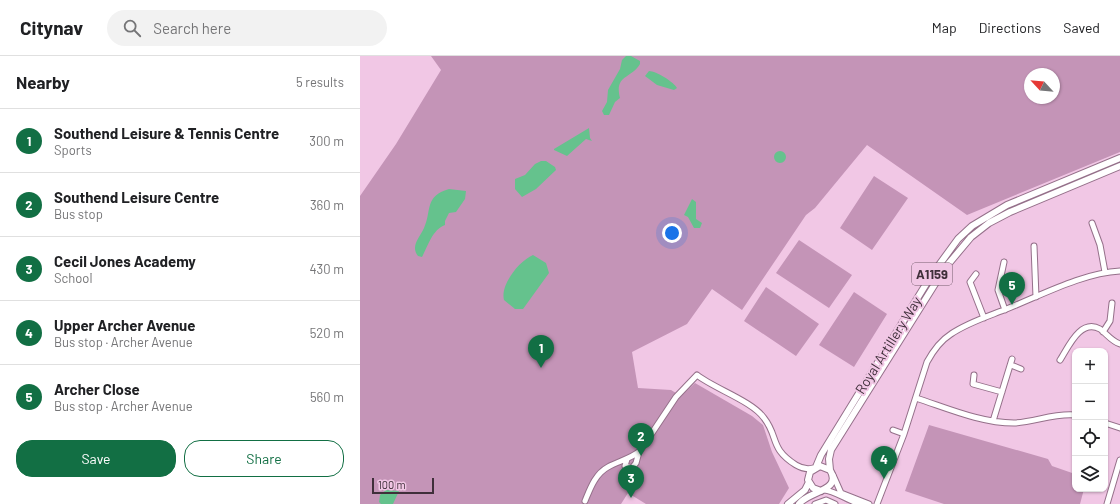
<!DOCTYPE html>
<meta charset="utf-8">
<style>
:root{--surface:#fff;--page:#f2f2f2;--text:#202124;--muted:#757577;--line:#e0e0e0;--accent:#126f44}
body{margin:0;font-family:Barlow,sans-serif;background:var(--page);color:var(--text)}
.controls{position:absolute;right:12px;bottom:12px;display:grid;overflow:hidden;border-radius:8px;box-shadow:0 1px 3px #0004}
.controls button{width:36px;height:36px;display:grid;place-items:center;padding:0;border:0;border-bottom:1px solid var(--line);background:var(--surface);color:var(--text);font:20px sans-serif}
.compass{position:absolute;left:664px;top:12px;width:36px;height:36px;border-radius:50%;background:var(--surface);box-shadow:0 1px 3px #0004;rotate:296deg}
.scale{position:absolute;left:12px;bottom:10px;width:62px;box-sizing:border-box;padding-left:4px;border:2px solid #3f2f3a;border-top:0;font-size:11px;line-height:14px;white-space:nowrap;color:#3f2f3a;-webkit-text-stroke:3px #f1c7e5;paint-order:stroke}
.you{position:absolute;left:312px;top:177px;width:14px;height:14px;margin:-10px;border:3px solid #fff;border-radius:50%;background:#1a73e8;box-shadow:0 0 0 6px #1a73e833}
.badge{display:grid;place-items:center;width:26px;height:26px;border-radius:50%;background:var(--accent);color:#fff;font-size:13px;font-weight:700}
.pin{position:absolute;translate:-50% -33px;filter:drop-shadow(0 1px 2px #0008)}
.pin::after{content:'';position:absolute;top:21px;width:14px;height:12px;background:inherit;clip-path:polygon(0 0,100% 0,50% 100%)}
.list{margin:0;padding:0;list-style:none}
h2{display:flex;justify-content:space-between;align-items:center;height:52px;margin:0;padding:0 16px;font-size:17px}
h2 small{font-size:13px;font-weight:400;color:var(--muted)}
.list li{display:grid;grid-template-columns:26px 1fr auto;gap:12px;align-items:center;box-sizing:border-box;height:64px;padding:0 16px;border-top:1px solid var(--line)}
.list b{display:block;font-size:15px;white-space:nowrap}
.list p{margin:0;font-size:13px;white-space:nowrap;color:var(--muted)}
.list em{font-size:13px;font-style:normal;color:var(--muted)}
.actions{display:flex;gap:8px;padding:12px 16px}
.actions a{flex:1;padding:9px 0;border:1px solid var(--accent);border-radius:16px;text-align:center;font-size:14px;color:var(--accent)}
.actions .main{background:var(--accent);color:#fff}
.icon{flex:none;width:22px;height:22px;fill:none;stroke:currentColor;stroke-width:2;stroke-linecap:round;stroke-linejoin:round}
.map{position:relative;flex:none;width:760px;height:448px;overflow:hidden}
header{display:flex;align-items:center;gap:24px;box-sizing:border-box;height:56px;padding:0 20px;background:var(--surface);border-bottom:1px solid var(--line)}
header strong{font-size:19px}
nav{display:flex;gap:22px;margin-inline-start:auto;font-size:14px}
.search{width:280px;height:36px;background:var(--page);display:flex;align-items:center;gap:10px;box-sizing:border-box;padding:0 14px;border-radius:22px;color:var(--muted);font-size:15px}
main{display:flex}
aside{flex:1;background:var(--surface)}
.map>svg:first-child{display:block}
.green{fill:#c494b7;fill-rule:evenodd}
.water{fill:#65c28d}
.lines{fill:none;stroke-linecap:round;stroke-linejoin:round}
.minor-casing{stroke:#95708a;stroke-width:7}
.major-casing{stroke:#95708a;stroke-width:8}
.minor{stroke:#fff;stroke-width:5}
.major{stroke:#fff;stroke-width:6}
.labels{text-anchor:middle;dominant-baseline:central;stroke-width:4;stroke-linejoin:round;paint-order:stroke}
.shield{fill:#f1c7e5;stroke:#745d6d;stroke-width:1}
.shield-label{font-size:13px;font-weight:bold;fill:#3f2f3a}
.street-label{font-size:14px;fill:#3f2f3a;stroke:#f1c7e5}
</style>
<header>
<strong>Citynav</strong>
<div class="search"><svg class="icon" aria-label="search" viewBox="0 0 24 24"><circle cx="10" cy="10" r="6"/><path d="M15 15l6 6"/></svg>Search here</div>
<nav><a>Map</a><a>Directions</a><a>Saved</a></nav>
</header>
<main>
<aside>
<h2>Nearby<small>5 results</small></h2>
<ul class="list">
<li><span class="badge">1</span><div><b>Southend Leisure &amp; Tennis Centre</b><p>Sports</p></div><em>300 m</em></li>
<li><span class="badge">2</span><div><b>Southend Leisure Centre</b><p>Bus stop</p></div><em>360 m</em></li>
<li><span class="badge">3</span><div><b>Cecil Jones Academy</b><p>School</p></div><em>430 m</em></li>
<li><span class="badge">4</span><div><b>Upper Archer Avenue</b><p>Bus stop · Archer Avenue</p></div><em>520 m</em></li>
<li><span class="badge">5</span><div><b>Archer Close</b><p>Bus stop · Archer Avenue</p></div><em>560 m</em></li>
</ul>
<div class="actions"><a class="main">Save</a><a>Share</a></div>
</aside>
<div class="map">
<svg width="760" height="448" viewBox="0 0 760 448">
<rect width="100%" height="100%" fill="#f1c7e5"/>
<!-- green -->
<path class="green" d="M71 0H760V96L607 159 507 89 455 152 446 159 382 254 352 233 327 268 272 296 278 332 311 334 321 340 335 327 392 360 403 369 412 396 429 432 419 448H286L268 437 261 448H0V140L36 88 81 14ZM670 18H694V42H670Z
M514 120 548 142 512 194 480 172Z
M439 184 492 219 469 252 416 217Z
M406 231 459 268 436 300 384 265Z
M494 236 527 258 494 311 459 289Z
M569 369 688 403 692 410 715 418V433H724L720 448H584L545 435Z"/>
<!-- water -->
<path class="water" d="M266 0H271L280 5V8C271 23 254 19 260 42L255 46 249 59H244L242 55 247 46 248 34 260 13 262 4Z
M289 15C296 15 314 26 317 32L314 34 297 29 285 20Z
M229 72 230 82 232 85 226 83 207 100 194 94V93Z
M414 101a6 6 0 1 1 12 0a6 6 0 1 1-12 0Z
M181 105H186L195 111 196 114 176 133 162 141 155 133V123L165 119 175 108Z
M89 133 106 135 105 143 96 156 89 157 85 165V169C72 174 68 190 62 201L58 200C50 190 60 181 64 172 72 155 64 140 89 133Z
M332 143 336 146V163L342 167 340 172H334L328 161 324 159Z
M173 199 186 207 189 217 163 253H155L144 244C140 229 159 205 173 199Z
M26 434 39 435 33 448H21L19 446 20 439Z"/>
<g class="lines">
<!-- minor casing -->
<g class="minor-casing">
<path id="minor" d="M732 167 740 189 745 216
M674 190 676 241
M644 206 638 234 645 254
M616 218 610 226 624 262
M743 276 750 265 752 247
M700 304C708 292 720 262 740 273 747 278 751 285 760 288
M651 309 661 313
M614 319 613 328 642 336
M556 342C587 352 621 367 654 367 675 366 694 357 715 359
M633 365 652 303
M745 367 760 372
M533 374 544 378
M267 403 265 410 272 412 276 407 279 396
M473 419 481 437 509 448
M464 434C473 434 489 445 500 448
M225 445C230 433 235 418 248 411 259 405 270 403 280 395L316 341 337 319C355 333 392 345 404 362 419 381 409 392 436 409 441 412 446 414 453 412
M455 448 466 444 475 448
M517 448 544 378 567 306C573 295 580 285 591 278 607 267 626 261 644 254 680 240 722 217 760 215
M747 448 760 404"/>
</g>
<!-- major casing -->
<g class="major-casing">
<path id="major" d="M456 411 461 399 571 220 598 183 612 170 647 149 760 102
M470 414 469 403 471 394 585 212 611 181 629 167 650 156 760 110
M428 448 445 434 449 426
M439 448C448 435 483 435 470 414L460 410 450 416 448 424 453 432 461 435"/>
</g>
<!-- minor -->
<use href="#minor" class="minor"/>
<!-- major -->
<use href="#major" class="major"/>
</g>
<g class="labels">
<!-- shield labels -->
<rect class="shield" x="552" y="207" width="40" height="22" rx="3"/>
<g class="shield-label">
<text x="572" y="218">A1159</text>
</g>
<!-- street labels -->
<g class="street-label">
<text transform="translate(528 289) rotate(-58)">Royal Artillery Way</text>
</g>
</g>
</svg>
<div class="controls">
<button>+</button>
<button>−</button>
<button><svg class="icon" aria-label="locate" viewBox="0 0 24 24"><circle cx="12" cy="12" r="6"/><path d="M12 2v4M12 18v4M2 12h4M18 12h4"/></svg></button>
<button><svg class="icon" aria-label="layers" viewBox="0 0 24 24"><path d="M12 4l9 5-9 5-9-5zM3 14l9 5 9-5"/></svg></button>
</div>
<svg class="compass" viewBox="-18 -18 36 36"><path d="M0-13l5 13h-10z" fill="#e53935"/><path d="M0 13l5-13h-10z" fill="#757577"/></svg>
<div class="scale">100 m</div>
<div class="you"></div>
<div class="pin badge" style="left:181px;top:312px">1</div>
<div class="pin badge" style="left:281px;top:400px">2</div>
<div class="pin badge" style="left:271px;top:442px">3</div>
<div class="pin badge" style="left:524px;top:423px">4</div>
<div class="pin badge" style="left:652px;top:249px">5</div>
</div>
</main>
